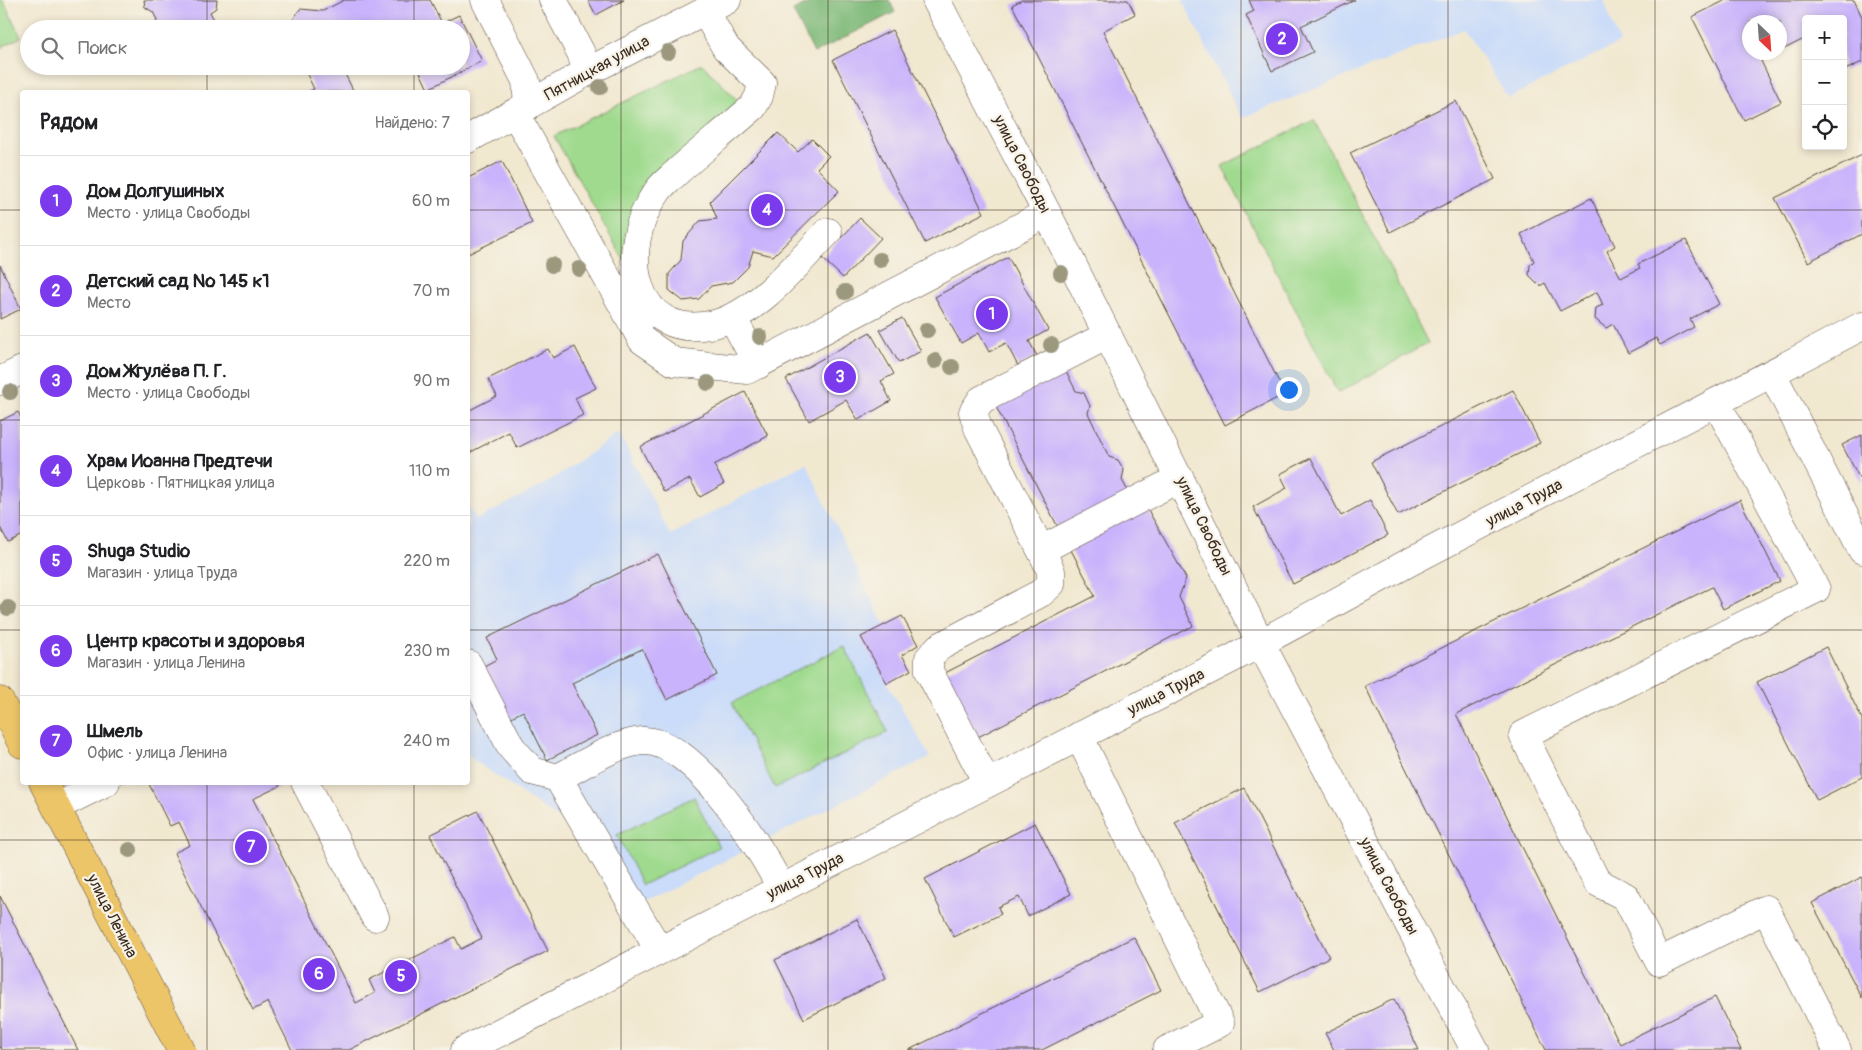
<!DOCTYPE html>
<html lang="ru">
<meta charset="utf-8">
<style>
:root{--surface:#fff;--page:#f6f6f6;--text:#202124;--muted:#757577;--line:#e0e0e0;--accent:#7c3aed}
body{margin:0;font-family:Pangolin,sans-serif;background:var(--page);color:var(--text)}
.controls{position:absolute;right:15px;top:15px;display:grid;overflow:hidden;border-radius:5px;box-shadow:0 2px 8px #0003}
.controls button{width:45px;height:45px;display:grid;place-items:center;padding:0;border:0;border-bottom:1px solid var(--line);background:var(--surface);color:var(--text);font:25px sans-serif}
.compass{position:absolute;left:1742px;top:15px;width:45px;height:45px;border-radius:50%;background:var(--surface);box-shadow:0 2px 8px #0003;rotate:155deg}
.you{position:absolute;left:1288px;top:389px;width:18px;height:18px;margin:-12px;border:4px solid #fff;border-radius:50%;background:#1a73e8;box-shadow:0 0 0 8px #1a73e833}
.badge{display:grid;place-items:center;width:32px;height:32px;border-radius:50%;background:var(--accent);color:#fff;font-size:16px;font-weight:700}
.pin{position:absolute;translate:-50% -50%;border:2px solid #fff;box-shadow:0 1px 5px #0006}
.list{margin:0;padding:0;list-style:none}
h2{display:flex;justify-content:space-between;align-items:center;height:65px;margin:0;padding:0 20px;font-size:21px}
h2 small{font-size:16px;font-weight:400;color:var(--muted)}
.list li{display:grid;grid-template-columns:32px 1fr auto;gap:15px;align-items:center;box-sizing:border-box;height:90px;padding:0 20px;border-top:1px solid var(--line)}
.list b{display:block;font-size:19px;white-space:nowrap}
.list p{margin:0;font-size:16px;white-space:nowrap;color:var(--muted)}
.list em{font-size:16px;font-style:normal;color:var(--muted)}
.icon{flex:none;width:28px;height:28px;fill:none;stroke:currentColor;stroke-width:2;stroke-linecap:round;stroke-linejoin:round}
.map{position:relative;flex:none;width:1862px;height:1050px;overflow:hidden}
.search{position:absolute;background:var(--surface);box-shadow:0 2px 8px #0003;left:20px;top:20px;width:450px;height:55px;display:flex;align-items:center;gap:12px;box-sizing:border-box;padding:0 18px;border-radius:28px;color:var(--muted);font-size:19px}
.panel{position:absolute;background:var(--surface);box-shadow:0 2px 8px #0003;left:20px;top:90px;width:450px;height:695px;border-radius:5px}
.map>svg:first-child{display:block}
.built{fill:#cadcf9}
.green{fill:#9fda8e;stroke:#6d8256}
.forest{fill:#7fba79;stroke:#5d724c}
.building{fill:#c9b3fc}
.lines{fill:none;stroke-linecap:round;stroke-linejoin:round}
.minor-casing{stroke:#564639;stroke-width:29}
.major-casing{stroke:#564639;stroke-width:29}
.minor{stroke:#fff;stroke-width:28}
.major{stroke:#edc569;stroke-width:28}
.tree{fill:#9b987e}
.grid{fill:none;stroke:#3b2a1e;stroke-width:1;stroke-opacity:0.55}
.labels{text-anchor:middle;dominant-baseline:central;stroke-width:4.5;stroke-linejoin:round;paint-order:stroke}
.street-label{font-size:16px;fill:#3b2a1e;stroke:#f7f3e8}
</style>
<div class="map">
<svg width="1862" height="1050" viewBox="0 0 1862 1050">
<rect width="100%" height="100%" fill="#f7f3e8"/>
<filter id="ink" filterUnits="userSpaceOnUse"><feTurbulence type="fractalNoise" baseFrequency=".02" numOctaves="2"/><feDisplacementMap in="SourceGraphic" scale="10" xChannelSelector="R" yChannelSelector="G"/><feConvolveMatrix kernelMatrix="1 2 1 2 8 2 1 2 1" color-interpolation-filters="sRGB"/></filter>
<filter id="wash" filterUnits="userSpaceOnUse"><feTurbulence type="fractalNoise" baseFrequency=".0096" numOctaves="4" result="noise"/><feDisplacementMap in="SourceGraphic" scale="20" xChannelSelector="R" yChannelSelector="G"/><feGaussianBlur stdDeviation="1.12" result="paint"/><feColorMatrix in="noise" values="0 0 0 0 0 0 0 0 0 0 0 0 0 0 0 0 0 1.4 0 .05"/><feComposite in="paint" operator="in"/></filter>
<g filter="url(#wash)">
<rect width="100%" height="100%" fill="#f1e8d0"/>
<!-- built -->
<path class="built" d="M1182 0H1604L1619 43 1508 98 1464 29 1242 118Z
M619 433 670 535 806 463 884 625 861 638 930 757 622 913 574 829 472 759 468 753V505L476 520 545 484Z"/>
<!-- green -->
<path class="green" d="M0 0H3L21 37 0 48Z
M702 64 744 107 650 188 626 264 554 136Z
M1314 120 1428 343 1338 393 1222 166Z
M844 646 888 732 775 788 732 703Z
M694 797 719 847 642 885 617 835Z"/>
<!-- forest -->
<path class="forest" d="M816 0H889L895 12 814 53 793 11Z"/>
<g id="blocks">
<!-- building -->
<path class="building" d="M144 0H217L216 8 210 12 219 29H154L157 20 153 12 145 7Z
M344 0H430L442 23 459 15 482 61 428 89 417 66H461V29H287L300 9 323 11Z
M588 0H624L596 15Z
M1022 0H1128L1135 14 1103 31 1285 394 1225 425 1012 5Z
M1249 0H1355L1301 26 1313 52 1272 71 1246 15 1254 11Z
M1726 0H1854L1862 17V62L1843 71V19H1806V38L1780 51V22H1750V52H1777L1761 61 1781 102 1744 120 1692 17Z
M892 30 984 213 925 243 833 60Z
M281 66H294L283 72Z
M303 66H359L345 74 354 92H307L314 89Z
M1456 101 1495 179 1390 232 1350 153Z
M778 133 798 152 812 139 829 156 817 168 839 191 773 256 753 251 748 267 733 282 711 286 699 299 683 301 669 290V274L681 260 683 241 700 221 717 219 710 201Z
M1862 155V234L1808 262 1775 198Z
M502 161 532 223 468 254V178Z
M1591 198 1615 246 1607 251 1621 278 1640 268 1638 264 1686 240 1719 304 1690 319 1694 327 1660 345 1656 338 1628 353 1613 324 1606 328 1595 319 1596 308 1603 305 1597 292 1560 311 1545 283 1540 286 1529 275 1530 265 1534 261 1521 234Z
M860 218 881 238 843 278 822 258Z
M1008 257 1048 330 1029 341 1037 356 1018 366 1006 343 989 352 979 333 961 343 935 297Z
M0 265 21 309 0 319Z
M902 318 921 351 899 363 880 330Z
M870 332 894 374 881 381 891 401 858 420 846 400 809 421 786 379Z
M575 347 596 388 575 398 583 415 517 448 509 432 469 453 468 411 497 396 488 379 548 349 553 358Z
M1066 371 1076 391 1084 393 1090 406 1088 413 1109 457 1118 460 1124 470 1122 480 1131 497 1061 533 996 407Z
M1513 390 1540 443 1398 515 1371 462Z
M745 392 768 436 714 465 724 484 700 497 690 479 664 492 640 447Z
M18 412 22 420V535L8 542 0 527V421Z
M1862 435V483L1842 445Z
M1311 458 1341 516 1370 500 1388 535 1293 584 1253 507 1287 488 1280 474Z
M1740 500 1780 581 1723 609 1712 587 1456 714 1620 1044 1715 997 1741 1050H1546L1365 686Z
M1147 508 1186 578 1179 597 1193 626 978 737 945 673 1095 596 1070 548Z
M658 554 717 675 667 700 642 649 572 683 597 735 547 760 523 711 510 718 484 666 497 659 487 638Z
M902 616 918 645 902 655 911 670 887 683 861 637Z
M1826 647 1862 719V777L1817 800 1757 682Z
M148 782H278L280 786 253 799 356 1003 375 993 369 980 455 937 461 949 482 938 430 835 478 811 548 951 349 1050H292L268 1002 253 1010 174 853 190 845 179 822 170 826Z
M1244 788 1329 957 1260 992 1175 823Z
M1035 823 1071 894 1028 916 1019 897 998 907 1001 914 954 937 925 879Z
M1862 877V998L1812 903Z
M0 896 35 965 78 1050H2L0 1047Z
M857 919 886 978 804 1019 775 960Z
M1134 937 1161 990 1042 1050H909Z
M1394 999 1419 1050H1334L1325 1033Z"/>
</g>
</g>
<g filter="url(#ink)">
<use href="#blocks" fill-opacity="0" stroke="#564639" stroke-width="1"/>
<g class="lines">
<!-- minor casing -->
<g class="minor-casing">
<path id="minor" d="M485 0 526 81 528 106
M553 0 581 53 587 72
M936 0 1047 213 1261 644 1475 1050
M705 11 726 48 762 83 759 96 753 107C728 129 703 149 678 171 671 178 662 184 657 192 615 248 632 346 718 323 760 311 797 263 828 232
M515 113 642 340 674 362 747 370 1047 213
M468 139 587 72 727 0
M732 317 758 365
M1772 373 1862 550
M0 381 22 370
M1716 402 1816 589 1523 735 1597 882 1626 897 1659 962 1766 909 1837 1050
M1041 550 1180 478
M468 664 511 747 532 771 558 778C581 766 616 743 642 741 693 737 761 848 781 888
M1079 736 1220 1023 1167 1050
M558 778 659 950
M305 782 375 917
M987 783 929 671V658L939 647 1041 593 1051 584V571L1044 556 978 428 973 412 981 400 1108 335
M56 807 106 782
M465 1050 1233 658 1408 563 1862 326"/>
</g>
<!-- major casing -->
<g class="major-casing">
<path id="major" d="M0 701 22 744
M43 782 181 1050"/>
</g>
<!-- minor -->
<use href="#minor" class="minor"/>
<!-- major -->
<use href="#major" class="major"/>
</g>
<!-- trees -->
<g class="tree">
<circle cx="668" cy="52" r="8"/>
<circle cx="600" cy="87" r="8"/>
<circle cx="880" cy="260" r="8"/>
<circle cx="552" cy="265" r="8"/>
<circle cx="579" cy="269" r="8"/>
<circle cx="1061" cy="273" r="8"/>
<circle cx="845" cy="292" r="8"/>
<circle cx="927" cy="330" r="8"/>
<circle cx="760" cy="337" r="8"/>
<circle cx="1051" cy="345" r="8"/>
<circle cx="935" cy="361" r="8"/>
<circle cx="952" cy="367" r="8"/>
<circle cx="708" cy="383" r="8"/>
<circle cx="10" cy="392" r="8"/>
<circle cx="8" cy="608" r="8"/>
<circle cx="130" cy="850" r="8"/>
</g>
</g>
<!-- grid -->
<path class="grid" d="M207 0V29M414 0V29M621 0V1050M828 0V1050M1034 0V1050M1241 0V1050M1448 0V1050M1655 0V1050M207 66V92M414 66V92M0 210H22M468 210H1862M0 420H22M468 420H1862M0 630H22M468 630H1862M207 782V1050M414 782V1050M0 840H1862"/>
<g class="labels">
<!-- street labels -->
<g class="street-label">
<text transform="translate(597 68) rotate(-29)">Пятницкая улица</text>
<text transform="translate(1022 164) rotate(63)">улица Свободы</text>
<text transform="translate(1524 503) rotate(-28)">улица Труда</text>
<text transform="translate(1204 526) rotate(64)">улица Свободы</text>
<text transform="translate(1166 692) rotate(-27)">улица Труда</text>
<text transform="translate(805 876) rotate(-27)">улица Труда</text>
<text transform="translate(1389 886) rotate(62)">улица Свободы</text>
<text transform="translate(112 916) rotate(63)">улица Ленина</text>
</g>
</g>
</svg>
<div class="controls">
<button>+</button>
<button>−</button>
<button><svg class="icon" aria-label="locate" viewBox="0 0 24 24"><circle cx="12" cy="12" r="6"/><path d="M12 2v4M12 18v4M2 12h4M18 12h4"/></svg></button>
</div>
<svg class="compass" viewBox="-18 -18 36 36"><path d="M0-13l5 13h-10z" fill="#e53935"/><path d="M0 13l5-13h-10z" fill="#757577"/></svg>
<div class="you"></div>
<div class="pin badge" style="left:992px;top:314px">1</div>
<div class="pin badge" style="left:1282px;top:39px">2</div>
<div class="pin badge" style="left:840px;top:377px">3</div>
<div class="pin badge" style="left:767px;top:210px">4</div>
<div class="pin badge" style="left:401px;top:976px">5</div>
<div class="pin badge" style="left:319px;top:974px">6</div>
<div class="pin badge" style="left:251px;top:847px">7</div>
<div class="search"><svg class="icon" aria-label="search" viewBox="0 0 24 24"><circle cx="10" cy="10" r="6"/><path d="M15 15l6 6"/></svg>Поиск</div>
<section class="panel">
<h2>Рядом<small>Найдено: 7</small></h2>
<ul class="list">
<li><span class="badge">1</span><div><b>Дом Долгушиных</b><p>Место · улица Свободы</p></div><em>60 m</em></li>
<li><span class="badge">2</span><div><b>Детский сад № 145 к1</b><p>Место</p></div><em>70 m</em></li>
<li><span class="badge">3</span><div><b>Дом Жгулёва П. Г.</b><p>Место · улица Свободы</p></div><em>90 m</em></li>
<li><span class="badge">4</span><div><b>Храм Иоанна Предтечи</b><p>Церковь · Пятницкая улица</p></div><em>110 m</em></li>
<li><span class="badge">5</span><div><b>Shuga Studio</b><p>Магазин · улица Труда</p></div><em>220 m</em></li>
<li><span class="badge">6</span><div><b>Центр красоты и здоровья</b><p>Магазин · улица Ленина</p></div><em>230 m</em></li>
<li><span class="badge">7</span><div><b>Шмель</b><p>Офис · улица Ленина</p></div><em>240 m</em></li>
</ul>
</section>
</div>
